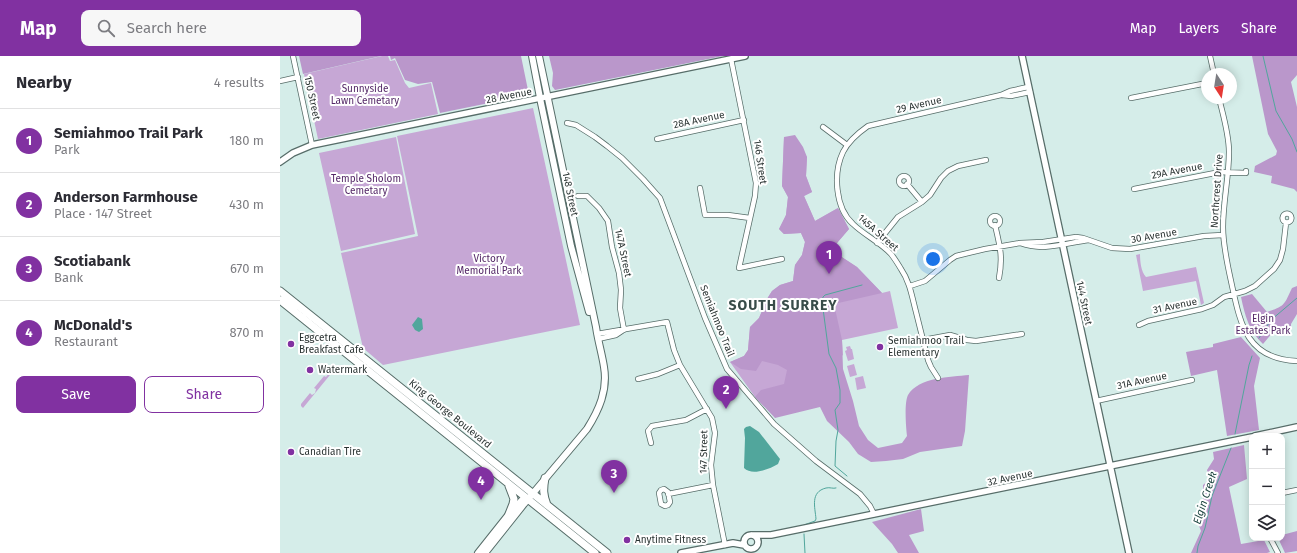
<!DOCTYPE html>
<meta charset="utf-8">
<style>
:root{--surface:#fff;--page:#f7f7f7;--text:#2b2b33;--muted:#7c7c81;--line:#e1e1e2;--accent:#8131a1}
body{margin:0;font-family:"Fira Sans",sans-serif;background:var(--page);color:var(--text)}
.controls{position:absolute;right:12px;bottom:12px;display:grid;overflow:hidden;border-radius:8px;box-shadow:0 2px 10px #0003}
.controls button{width:36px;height:36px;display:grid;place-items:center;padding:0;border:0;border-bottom:1px solid var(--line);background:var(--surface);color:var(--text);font:20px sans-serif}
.compass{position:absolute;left:921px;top:12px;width:36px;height:36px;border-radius:50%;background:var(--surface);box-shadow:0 2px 10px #0003;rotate:168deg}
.you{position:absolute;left:653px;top:203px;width:14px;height:14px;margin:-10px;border:3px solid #fff;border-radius:50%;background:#1a73e8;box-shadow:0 0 0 6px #1a73e833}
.badge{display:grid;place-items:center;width:26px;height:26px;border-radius:50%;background:var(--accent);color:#fff;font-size:13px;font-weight:700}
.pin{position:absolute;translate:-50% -33px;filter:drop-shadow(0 1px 2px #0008)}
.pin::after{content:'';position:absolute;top:21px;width:14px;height:12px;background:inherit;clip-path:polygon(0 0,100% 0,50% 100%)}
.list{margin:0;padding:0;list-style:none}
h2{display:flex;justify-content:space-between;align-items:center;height:52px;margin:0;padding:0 16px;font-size:17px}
h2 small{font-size:13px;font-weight:400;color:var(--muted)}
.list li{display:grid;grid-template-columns:26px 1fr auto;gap:12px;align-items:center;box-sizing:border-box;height:64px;padding:0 16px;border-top:1px solid var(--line)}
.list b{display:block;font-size:15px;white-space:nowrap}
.list p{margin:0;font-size:13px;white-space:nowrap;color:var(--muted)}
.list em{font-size:13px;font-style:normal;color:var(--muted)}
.actions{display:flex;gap:8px;padding:12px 16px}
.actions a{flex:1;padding:9px 0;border:1px solid var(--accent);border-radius:8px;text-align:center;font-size:14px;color:var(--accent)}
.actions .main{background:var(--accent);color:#fff}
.icon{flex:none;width:22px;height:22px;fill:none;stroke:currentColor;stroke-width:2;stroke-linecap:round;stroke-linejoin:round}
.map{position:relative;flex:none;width:1017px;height:497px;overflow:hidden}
header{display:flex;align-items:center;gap:24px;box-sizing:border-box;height:56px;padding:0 20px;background:var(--accent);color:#fff}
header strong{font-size:19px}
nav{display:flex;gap:22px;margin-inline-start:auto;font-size:14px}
.search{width:280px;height:36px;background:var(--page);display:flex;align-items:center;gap:10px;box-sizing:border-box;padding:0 14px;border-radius:8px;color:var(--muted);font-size:15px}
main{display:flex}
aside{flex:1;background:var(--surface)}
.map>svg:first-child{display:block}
.green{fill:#c6a7d5}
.forest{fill:#ba97cb}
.water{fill:#51a69c}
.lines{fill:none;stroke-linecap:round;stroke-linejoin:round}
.stream{stroke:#51a69c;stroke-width:1}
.minor-casing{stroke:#576d69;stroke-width:6}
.tertiary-casing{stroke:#576d69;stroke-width:8}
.secondary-casing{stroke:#576d69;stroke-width:8}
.primary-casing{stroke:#576d69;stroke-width:9}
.minor{stroke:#fff;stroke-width:4.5}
.tertiary{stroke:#fff;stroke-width:5.5}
.secondary{stroke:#fff;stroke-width:6}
.primary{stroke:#fff;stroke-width:7}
.poi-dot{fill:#8131a1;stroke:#fff;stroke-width:1.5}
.labels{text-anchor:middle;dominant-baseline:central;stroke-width:4;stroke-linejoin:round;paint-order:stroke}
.park-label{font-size:10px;fill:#542867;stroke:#fff}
.street-label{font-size:10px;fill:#2a3332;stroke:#fff}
.poi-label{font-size:10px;fill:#2a3332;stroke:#fff;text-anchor:start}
.water-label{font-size:11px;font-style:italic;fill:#1e4641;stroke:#fff}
.district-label{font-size:14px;font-weight:bold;letter-spacing:1px;fill:#384c49;stroke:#fff}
</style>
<header>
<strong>Map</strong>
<div class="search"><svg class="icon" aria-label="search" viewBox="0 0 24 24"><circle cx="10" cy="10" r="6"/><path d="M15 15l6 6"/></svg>Search here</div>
<nav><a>Map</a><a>Layers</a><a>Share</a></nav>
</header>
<main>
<aside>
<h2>Nearby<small>4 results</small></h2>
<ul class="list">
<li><span class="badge">1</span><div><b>Semiahmoo Trail Park</b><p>Park</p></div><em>180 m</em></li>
<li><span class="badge">2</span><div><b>Anderson Farmhouse</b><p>Place · 147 Street</p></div><em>430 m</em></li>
<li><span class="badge">3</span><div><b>Scotiabank</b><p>Bank</p></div><em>670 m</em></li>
<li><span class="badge">4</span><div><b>McDonald's</b><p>Restaurant</p></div><em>870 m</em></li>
</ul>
<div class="actions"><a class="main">Save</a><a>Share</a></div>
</aside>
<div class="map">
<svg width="1017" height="497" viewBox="0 0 1017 497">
<rect width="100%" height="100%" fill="#d5ede9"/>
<!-- green -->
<path class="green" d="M102 0H108L110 5 115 4 125 27 129 32 151 27 158 58 38 83 24 18Z
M253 52 300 269 103 309 83 292 61 197 138 180 117 80Z
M116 81 135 178 61 195 39 97Z
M504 81 527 101 526 120 532 136 524 140 535 165 558 152 569 173 551 194 577 211 602 237 610 235 618 272 562 284 563 299 485 351 475 341 450 306 464 300 468 294 470 271 479 262 487 243 492 235 500 229 513 225 515 209 522 199 525 186 521 177 504 178 499 173 506 159 508 141 502 130Z
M860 198C860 205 861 216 866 221L916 211 924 247 921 249 916 225 863 235 856 199Z
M570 290 571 293H572L574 303 568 305 565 295 567 294 566 291Z
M574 308 577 319 570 321 567 310Z
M52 313 54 314 23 352 21 350V348L30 337 32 339 35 337 36 333 34 332 44 320 46 321Z
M583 320 586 332 577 334 575 322Z"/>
<!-- forest -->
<path class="forest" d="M19 0H101L23 18Z
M110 0H241L249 39 160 57 152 26 138 28 125 24 115 2 111 4Z
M269 0H443L275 34 272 30 273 17Z
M972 0H1017V19L1011 26 1017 51V136L1014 133 991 127 992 120 974 116 975 110 996 99 997 95 988 78Z
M515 79 523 91 527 101 526 120 532 136 524 140 535 165 558 152 569 173 551 194 577 211 602 237 554 248 562 284 563 313 573 345 579 370 588 384 598 392 622 387 627 380C626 371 624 347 628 339 639 321 670 321 689 319L685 375 682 390 640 396 623 403 606 405 591 406 578 398 569 386 547 365 540 351 495 362 475 341 481 334 504 328 507 314 498 309 482 305 476 315 461 313 450 306 464 300 468 294 470 271 479 262 487 243 492 235 500 229 513 225 515 209 522 199 525 186 521 177 504 178 499 173 506 159 508 141 502 130 504 81Z
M1017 230V258L1011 268V273L1000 276H993L983 288C969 275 965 260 961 241L972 238 987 256C1005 250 1004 249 1012 232Z
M961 281 980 302 974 330 979 374 947 380 937 314 911 320 906 296 933 291V288Z
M964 389 967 423 949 431 961 488 984 484 990 496 987 497H911L921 475 916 462 923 450V429L929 424 927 414 934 403 933 396Z
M641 453 644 475 629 479 639 497H618L612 488 592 466Z
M1017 475V495L1005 497 998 482H1002V479Z"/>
<!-- water -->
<path class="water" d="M138 261 142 263 143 273 139 276 135 274 132 269Z
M470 370 479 376 500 403 498 408C490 413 472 420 464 412L465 382 464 373 466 371Z"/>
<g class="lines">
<!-- stream -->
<path class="stream" d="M983 0 996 55 1012 83 1017 96
M979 282 991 264 1017 242
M955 378 969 309 972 300
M567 420 555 410 556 385 558 374 555 354 560 347V334L556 312 549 298 542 245 543 241 545 239 582 229
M524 469 535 465 536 463C535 451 530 436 546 432 550 431 553 433 556 432
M524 478 525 497
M917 497 918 490 925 472 932 440 951 392"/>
<!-- minor casing -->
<g class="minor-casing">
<path id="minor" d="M13 0 32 89
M930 0 934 18
M451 3 476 127 475 140 459 212 502 203
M0 25 18 21
M722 39 731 40 750 36
M851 42 927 27
M939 42C943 59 949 78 949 96 949 121 943 146 943 171 943 189 947 207 951 225 960 266 965 303 1017 305
M287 67 296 69 315 81 327 90 342 102 363 123 380 142 425 262 447 313 494 368 536 405 580 438 590 450 594 458
M543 71 567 89
M377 83 464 64
M619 125a5 5 0 1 1 10 0a5 5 0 1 1-10 0Z
M627 128 642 146
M420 132 425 159H448L470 162
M854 133 940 116 966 117V115
M298 140H307L319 152 328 165 332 191 339 217 341 234 340 252 344 274
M1002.5 162a4.5 4.5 0 1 1 9 0a4.5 4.5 0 1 1-9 0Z
M710 165a5 5 0 1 1 10 0a5 5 0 1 1-10 0Z
M715 169C720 190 723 201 719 222
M809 184C785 187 764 196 740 187L763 186 796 181 803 182 832 192 850 193 924 180 943 179
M597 187 618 161 642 146 650 139 661 122 668 115 678 110 706 104
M630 230 645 225 670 204 676 200 705 193 740 187
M859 269 868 265 922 253 933 249 944 241 965 235 975 230 994 213 1000 204 1003 193 1006 167
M317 278 387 266 394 294 400 309 432 362 435 377 431 409 433 429 445 489
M318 283 336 279 342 275
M643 284 670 279 687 284 696 285 742 278
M658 322 651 311 648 304C644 288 640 272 636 256 632 241 630 226 621 213 618 208 615 203 611 198 600 186 584 179 573 168 555 152 553 117 563 96 568 86 578 77 588 70L721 39 730 35 748 31
M358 323 378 318 400 309
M816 345 912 324
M371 387 368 375 372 370 406 364 427 353
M384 433 388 436 390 446 388 449 385 450 381 448 379 437 381 434Z
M1002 437 1017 434
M388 438 433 429
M990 482 998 497"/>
</g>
<!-- tertiary casing -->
<g class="tertiary-casing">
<path id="tertiary" d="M742 0 849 497
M0 106 13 97 32 89 465 0
M975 380 1017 371
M464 486a7 7 0 1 1 14 0a7 7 0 1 1-14 0Z
M472 479H491L972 381
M401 497 453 487 464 489"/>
</g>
<!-- secondary casing -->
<g class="secondary-casing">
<path id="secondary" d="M252 0 261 47 291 190 309 256
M198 497 229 458 242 444
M205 497 244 448 307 373C319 354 328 334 324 311 322 298 318 285 316 271L259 0"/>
</g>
<!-- primary casing -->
<g class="primary-casing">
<path id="primary" d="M0 235 327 497
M0 244 315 497
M265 422C263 433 263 439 267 449
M229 430 234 443 233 448 229 458"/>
</g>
<!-- minor -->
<use href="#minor" class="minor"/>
<!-- tertiary -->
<use href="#tertiary" class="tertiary"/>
<!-- secondary -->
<use href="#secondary" class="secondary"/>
<!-- primary -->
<use href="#primary" class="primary"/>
</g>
<!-- markers -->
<g class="poi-dot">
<circle cx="11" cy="288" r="4"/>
<circle cx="600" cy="291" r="4"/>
<circle cx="30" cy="314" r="4"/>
<circle cx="11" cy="396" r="4"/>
<circle cx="347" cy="484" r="4"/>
</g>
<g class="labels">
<!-- park labels -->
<g class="park-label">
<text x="85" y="33">Sunnyside<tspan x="85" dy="12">Lawn Cemetary</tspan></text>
<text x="86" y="123">Temple Sholom<tspan x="86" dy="12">Cemetary</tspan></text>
<text x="209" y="203">Victory<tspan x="209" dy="12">Memorial Park</tspan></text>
<text x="983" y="263">Elgin<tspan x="983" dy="12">Estates Park</tspan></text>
</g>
<!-- street labels -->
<g class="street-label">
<text transform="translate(229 40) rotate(-11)">28 Avenue</text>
<text transform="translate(32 42) rotate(78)">150 Street</text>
<text transform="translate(639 49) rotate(-13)">29 Avenue</text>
<text transform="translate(419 64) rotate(-12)">28A Avenue</text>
<text transform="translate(480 106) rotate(82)">146 Street</text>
<text transform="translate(897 115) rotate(-11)">29A Avenue</text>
<text transform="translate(937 135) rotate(-86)">Northcrest Drive</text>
<text transform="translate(290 138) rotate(78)">148 Street</text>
<text transform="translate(598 177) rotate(41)">145A Street</text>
<text transform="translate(874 180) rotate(-10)">30 Avenue</text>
<text transform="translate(343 197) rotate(78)">147A Street</text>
<text transform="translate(804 247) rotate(78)">144 Street</text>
<text transform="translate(895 250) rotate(-12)">31 Avenue</text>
<text transform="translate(437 265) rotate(68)">Semiahmoo Trail</text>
<text transform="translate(862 325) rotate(-12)">31A Avenue</text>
<text transform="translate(170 358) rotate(39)">King George Boulevard</text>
<text transform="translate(424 396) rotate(-89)">147 Street</text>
<text transform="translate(730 422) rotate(-12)">32 Avenue</text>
</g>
<!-- poi labels -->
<g class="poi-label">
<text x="19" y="282">Eggcetra<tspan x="19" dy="12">Breakfast Cafe</tspan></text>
<text x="608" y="285">Semiahmoo Trail<tspan x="608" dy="12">Elementary</tspan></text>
<text x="38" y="314">Watermark</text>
<text x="19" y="396">Canadian Tire</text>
<text x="355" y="484">Anytime Fitness</text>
</g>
<!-- water labels -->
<g class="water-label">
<text transform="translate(925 442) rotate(-72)">Elgin Creek</text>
</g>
<!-- district labels -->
<g class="district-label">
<text x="503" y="249">SOUTH SURREY</text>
</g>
</g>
</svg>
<div class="controls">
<button>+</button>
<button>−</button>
<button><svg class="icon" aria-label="layers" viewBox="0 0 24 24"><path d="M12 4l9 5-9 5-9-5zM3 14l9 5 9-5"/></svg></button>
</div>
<svg class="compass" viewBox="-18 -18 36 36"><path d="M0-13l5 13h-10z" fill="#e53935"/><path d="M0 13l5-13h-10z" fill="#7c7c81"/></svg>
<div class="you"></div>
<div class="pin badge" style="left:549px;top:218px">1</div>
<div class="pin badge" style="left:446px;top:353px">2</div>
<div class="pin badge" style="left:334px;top:437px">3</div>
<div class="pin badge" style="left:201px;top:444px">4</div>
</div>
</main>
